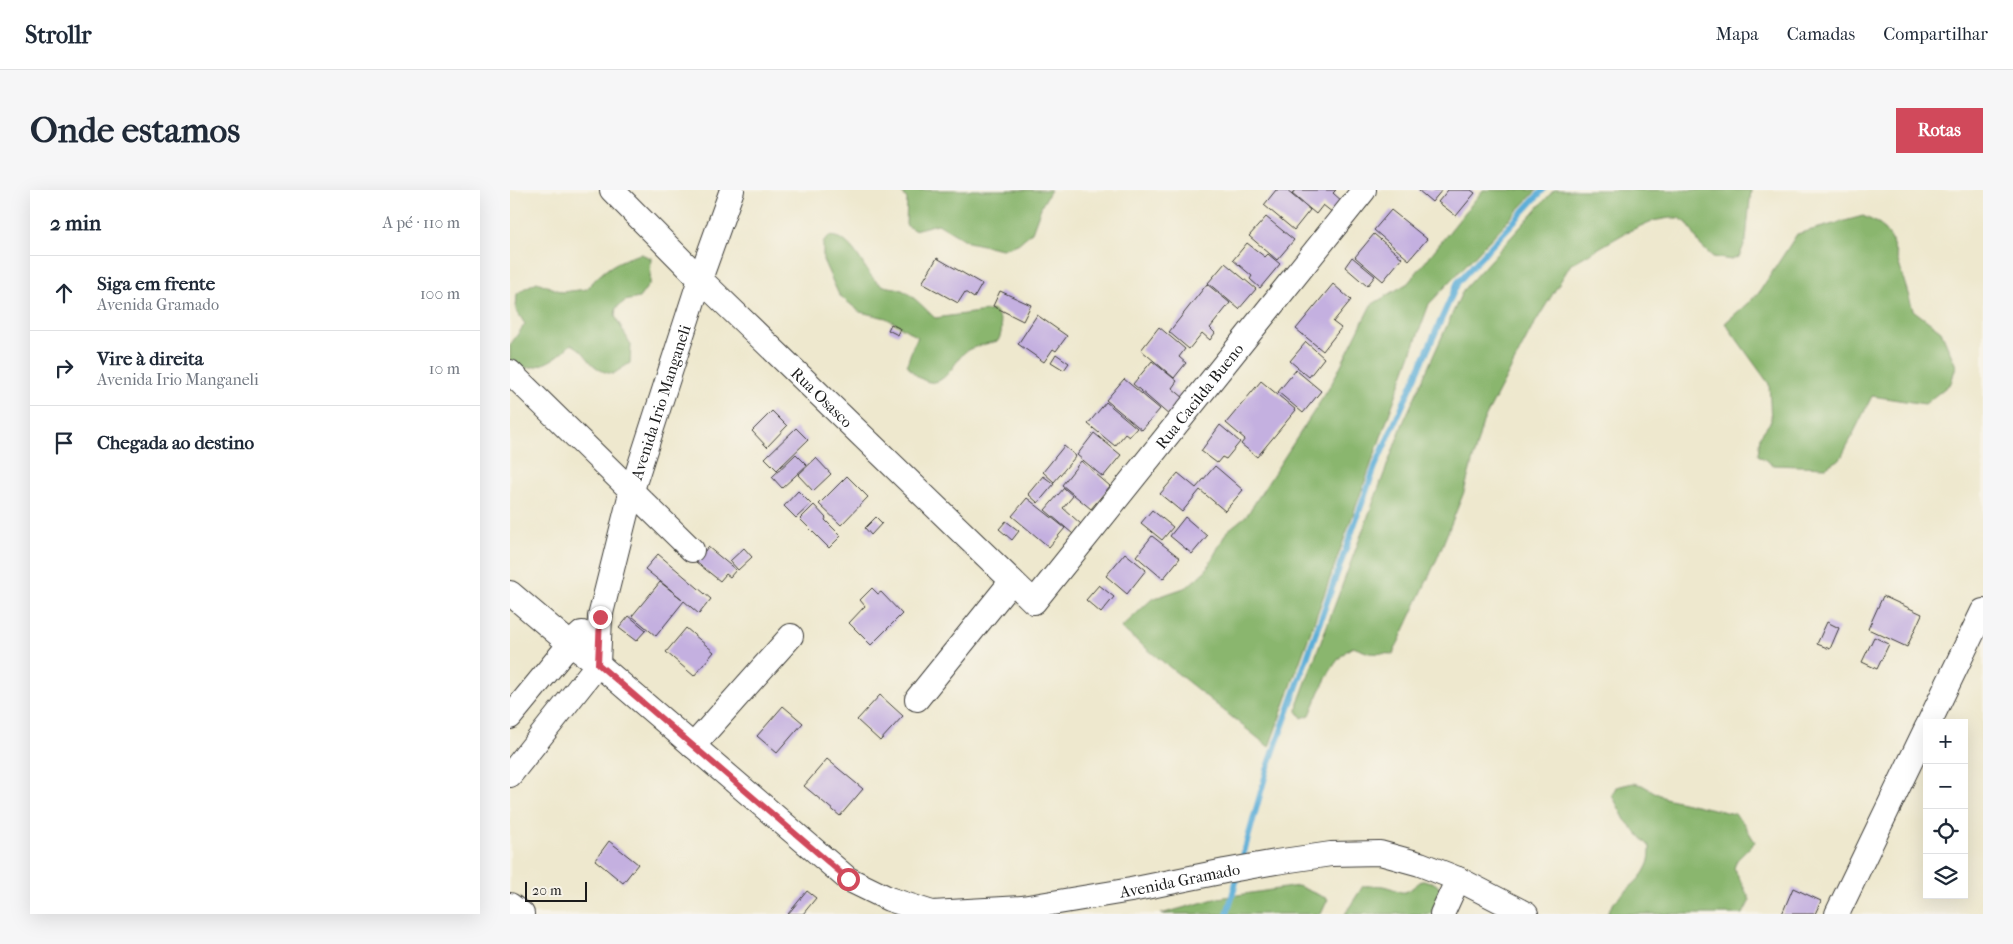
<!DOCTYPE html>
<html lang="pt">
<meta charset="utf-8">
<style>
:root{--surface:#fff;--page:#f6f6f7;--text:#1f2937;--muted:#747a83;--line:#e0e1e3;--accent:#d1495b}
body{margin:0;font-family:"IM FELL French Canon",serif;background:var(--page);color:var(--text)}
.controls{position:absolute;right:15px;bottom:15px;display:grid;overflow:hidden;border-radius:0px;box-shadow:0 5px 20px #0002}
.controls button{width:45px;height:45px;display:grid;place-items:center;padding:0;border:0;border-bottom:1px solid var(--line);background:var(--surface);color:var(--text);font:25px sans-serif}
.scale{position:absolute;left:15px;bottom:12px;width:62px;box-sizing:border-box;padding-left:5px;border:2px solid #1c1c1c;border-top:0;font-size:14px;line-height:18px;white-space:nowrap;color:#1c1c1c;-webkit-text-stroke:4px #f7f3e8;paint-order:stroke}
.stop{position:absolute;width:15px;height:15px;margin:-11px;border:4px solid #d1495b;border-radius:50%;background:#fff}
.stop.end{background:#d1495b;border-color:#fff;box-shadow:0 1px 5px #0008}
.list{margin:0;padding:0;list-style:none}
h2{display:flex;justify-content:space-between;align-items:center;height:65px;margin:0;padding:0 20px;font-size:21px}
h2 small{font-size:16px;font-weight:400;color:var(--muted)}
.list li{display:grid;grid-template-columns:32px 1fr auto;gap:15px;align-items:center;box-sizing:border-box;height:75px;padding:0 20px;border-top:1px solid var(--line)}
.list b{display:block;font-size:19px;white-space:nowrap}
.list p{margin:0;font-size:16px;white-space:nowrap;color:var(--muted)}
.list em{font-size:16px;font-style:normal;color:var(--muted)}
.icon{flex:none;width:28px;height:28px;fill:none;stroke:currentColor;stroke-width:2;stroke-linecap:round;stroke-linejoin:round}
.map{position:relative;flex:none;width:1473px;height:724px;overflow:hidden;border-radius:0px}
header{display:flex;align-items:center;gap:30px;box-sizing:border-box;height:70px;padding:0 25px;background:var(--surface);border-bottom:1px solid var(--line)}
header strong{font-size:24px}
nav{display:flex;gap:28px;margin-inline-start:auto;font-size:18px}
.intro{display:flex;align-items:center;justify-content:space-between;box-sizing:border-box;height:120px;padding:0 30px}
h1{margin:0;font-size:35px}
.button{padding:12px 22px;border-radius:0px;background:var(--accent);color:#fff;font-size:18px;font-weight:700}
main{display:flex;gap:30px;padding:0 30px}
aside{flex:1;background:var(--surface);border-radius:0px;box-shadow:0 5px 20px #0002}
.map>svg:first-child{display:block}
.forest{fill:#8ab66e;stroke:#536945}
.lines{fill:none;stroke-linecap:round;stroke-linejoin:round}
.stream{stroke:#5caed8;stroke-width:6}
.building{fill:#c4b0e0}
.minor-casing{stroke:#3c3b37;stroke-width:26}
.minor{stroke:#fff;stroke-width:24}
.route{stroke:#d1495b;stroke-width:6}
.labels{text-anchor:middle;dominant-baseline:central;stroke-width:4;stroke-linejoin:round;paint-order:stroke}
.street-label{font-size:16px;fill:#1c1c1c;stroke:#f7f3e8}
</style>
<header>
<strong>Strollr</strong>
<nav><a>Mapa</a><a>Camadas</a><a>Compartilhar</a></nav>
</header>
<div class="intro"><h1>Onde estamos</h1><a class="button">Rotas</a></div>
<main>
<aside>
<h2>2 min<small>A pé · 110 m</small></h2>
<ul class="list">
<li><svg class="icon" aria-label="ahead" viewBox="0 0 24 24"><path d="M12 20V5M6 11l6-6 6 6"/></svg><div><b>Siga em frente</b><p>Avenida Gramado</p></div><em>100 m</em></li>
<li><svg class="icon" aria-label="right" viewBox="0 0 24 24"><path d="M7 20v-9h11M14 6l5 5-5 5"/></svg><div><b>Vire à direita</b><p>Avenida Irio Manganeli</p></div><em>10 m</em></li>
<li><svg class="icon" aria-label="arrive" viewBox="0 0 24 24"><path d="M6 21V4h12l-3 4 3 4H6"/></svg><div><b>Chegada ao destino</b></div></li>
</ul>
</aside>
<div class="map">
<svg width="1473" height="724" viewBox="0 0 1473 724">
<rect width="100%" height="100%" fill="#f7f3e8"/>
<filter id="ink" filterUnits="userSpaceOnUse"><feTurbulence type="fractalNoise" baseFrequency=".02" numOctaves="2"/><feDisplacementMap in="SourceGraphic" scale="10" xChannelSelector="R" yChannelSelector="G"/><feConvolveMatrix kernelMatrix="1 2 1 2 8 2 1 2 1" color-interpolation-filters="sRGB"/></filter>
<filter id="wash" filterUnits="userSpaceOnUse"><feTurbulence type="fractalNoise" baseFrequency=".0096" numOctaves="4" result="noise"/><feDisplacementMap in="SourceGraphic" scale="20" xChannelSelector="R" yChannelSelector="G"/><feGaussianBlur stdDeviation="1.12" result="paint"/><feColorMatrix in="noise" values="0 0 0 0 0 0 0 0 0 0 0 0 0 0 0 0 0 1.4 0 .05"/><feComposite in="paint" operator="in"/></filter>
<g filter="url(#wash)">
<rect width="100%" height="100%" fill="#eee8ce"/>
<!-- forest -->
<path class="forest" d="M383 0H541L532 15 522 42 508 54 492 59 458 52 428 34 404 40 396 35 397 9 392 3Z
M973 0H1027L919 114 759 557 611 438 642 409 677 397 696 380 717 341 737 325 821 195 861 115 898 93Z
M1044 0H1241L1236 50 1229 67 1221 70 1203 67 1191 56 1177 33 1169 28H1160L1142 31 1117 42 1061 74 1022 138 973 232 954 302 927 369 883 464 859 463 843 457C822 467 809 504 800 525L792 528 787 521 788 513 893 233 953 100Z
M1353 26 1370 34 1381 48 1403 120 1431 141 1446 176 1441 193 1415 214 1362 206 1331 268 1316 277 1263 275 1248 265 1250 246 1261 231 1259 194 1215 133 1248 104 1287 44Z
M319 46C345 47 351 78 367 92 375 99 384 96 392 100 404 106 415 119 425 128L484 120C492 129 494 140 488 151 480 153 460 157 455 162 442 174 433 203 410 188 404 184 401 181 397 174L403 156 408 147 376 128 350 122 329 105 313 70V53Z
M131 64 141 68 140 93 129 108 115 111 106 118 105 126 121 155 120 173 103 184C76 179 81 163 61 154 47 169 30 179 9 178L0 169V155L15 134 6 120 7 104 15 98 27 92 52 102 77 99C92 80 107 70 131 64Z
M1123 593 1132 595 1155 608 1225 624 1232 631 1245 652 1227 670 1224 678 1240 710 1233 724H1097C1105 704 1129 696 1137 676 1140 670 1140 663 1140 657L1115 630 1102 605 1106 597Z
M911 691C921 691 926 692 932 701L921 724H835L853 696C859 696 866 695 873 696 896 701 889 709 911 691Z
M788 696 818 709 811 724H651L708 708Z"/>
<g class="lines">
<!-- stream -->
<path class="stream" d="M731 673 757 580 865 277 948 92 1033 0
M717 724 728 685"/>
</g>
<g id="blocks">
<!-- building -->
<path class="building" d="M766 0H776L800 20 784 40 754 15Z
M785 0H826L823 3 833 12 823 23 813 15 806 24 782 4Z
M908 0H932L922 12Z
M938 0H961L965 3 946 26 928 12Z
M881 20 917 49 899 70 864 40Z
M756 27 784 50 767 70 739 46Z
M864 44 892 68 873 91 845 67Z
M737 53 755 67 758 64 770 74 750 98 740 89 742 86 723 70Z
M842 67 865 86 857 96 835 77Z
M427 68 472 94 464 108 455 102 448 113 412 93Z
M715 73 746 99 729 119 698 93Z
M697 94 720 113 700 138 705 143 700 150 692 143 679 159 659 142Z
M823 94 841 110 823 132 831 138 813 161 786 139Z
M490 101 521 115 513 131 483 116Z
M527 125 557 146 546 161 543 159 534 172 508 154Z
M381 134 391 139 388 145 378 140Z
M649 137 675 159 669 167 676 173 664 188 631 160Z
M796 152 814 168 799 187 780 171Z
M546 164 559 173 554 180 541 172Z
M642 171 667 191 662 198 674 208 660 226 623 194Z
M786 180 811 201 793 223 768 202Z
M614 189 650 219 632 240 596 210Z
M751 191 786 220 747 267 731 254 735 249 716 233Z
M596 212 627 238 619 247 615 244 605 256 578 234Z
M262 221 277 236 257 257 242 241Z
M710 235 730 252 716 269 712 267 707 273 691 261Z
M286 238 298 250 267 280 255 268Z
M584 243 611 265 593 287 567 265Z
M554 256 566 266 544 292 533 282Z
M286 264 297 275 272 298 262 287Z
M306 268 321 284 303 301 288 285Z
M571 271 600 296 581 319 552 295Z
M705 276 733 300 715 321 690 300 672 322 650 304 668 283 686 298Z
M337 286 358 307 331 335 309 314Z
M533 286 544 294 528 313 518 304Z
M554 298 563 306 553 318 571 334 563 344 535 320Z
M288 301 301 314 286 328 274 316Z
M517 308 555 338 539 357 502 326Z
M304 315 316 328 315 330 331 346 319 358 290 329Z
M642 320 663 337 652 350 631 333Z
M366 327 372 333 361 345 355 338Z
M675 327 697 346 682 364 660 346Z
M496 331 509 341 502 350 489 339Z
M642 346 670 368 653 389 626 366Z
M198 357 226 380 220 387 216 384 210 391 186 372Z
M234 358 242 367 228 380 220 371Z
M615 363 636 380 617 404 596 386Z
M148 364 201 409 189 424 174 411 146 446 122 426 150 392 172 409 135 379Z
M589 395 604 407 591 423 576 410Z
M362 398 368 404 371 402 392 424 361 455 339 433 355 416 350 410Z
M1373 406 1412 424 1397 457 1358 439Z
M119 426 136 440 126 451 109 438Z
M1317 432 1329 438 1320 459 1307 454Z
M176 438 204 462 184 486 156 462Z
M1364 447 1379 454 1367 479 1352 472Z
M370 505 393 526 370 551 347 530Z
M273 516 293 533 267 563 247 546Z
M317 569 353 599 330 626 294 596Z
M99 651 128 674 113 693 85 670Z
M1283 698 1311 711 1305 724H1272Z
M297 701 306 708 293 724H278Z"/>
</g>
</g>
<g filter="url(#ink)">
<use href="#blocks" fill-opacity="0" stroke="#3c3b37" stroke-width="1"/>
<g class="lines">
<!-- minor casing -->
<g class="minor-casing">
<g id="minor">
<path id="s1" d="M102 0 190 89 524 412 854 0"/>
<path d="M0 182 182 360"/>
<path id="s2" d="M0 403 60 454 88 474 338 689 379 709 422 723 512 718 621 700 715 681 766 672 821 664 870 663 910 674 948 689 1016 724"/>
<path d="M407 509 502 391"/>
<path d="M0 527 60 454 72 443"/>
<path d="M1419 533 1473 421"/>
<path d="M183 556 281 446"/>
<path id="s3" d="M0 585 88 474 90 427 121 303 190 89 222 0"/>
<path d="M0 715 12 724"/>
<path d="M932 724 948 689"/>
<path d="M1327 724 1417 537"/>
</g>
</g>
<!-- minor -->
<use href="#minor" class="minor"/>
</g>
</g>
<g class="lines" filter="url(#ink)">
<!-- route -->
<path class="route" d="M90 427 88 474 338 689"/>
</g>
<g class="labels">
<!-- street labels -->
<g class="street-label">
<text stroke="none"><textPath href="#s1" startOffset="854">Rua Cacilda Bueno</textPath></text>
<text stroke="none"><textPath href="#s1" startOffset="295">Rua Osasco</textPath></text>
<text stroke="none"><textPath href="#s3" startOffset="412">Avenida Irio Manganeli</textPath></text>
<text stroke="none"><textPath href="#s2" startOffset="784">Avenida Gramado</textPath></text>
</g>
</g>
</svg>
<div class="controls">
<button>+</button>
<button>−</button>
<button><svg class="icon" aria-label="locate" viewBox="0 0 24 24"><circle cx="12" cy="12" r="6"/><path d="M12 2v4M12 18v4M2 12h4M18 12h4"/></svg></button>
<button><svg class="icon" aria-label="layers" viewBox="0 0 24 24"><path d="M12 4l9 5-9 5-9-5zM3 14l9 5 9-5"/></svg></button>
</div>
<div class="scale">20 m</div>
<div class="stop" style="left:338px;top:689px"></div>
<div class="stop end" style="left:90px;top:427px"></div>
</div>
</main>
